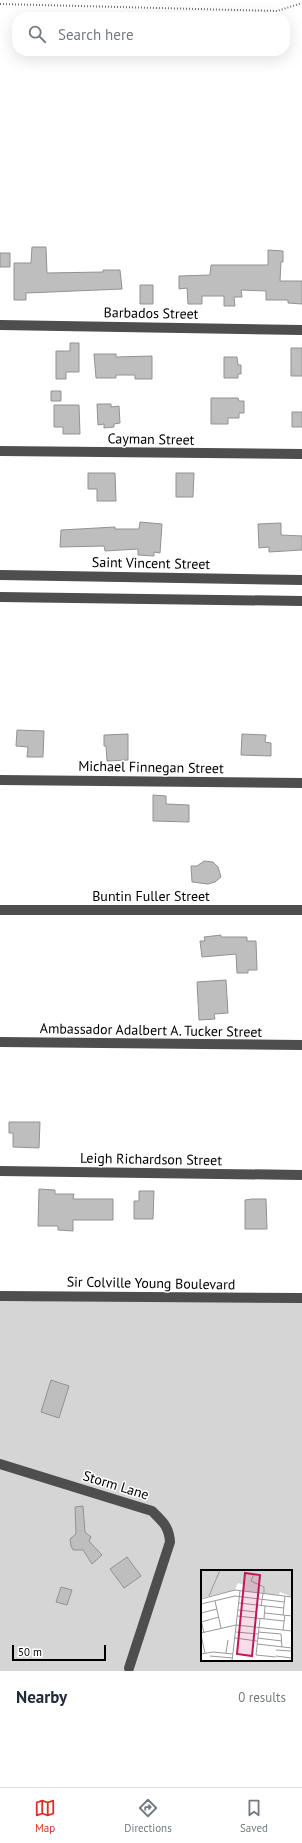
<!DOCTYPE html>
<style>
:root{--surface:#fff;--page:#f2f2f3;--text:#1f2937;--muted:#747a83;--line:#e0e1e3;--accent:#d93025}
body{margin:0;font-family:"PT Sans",sans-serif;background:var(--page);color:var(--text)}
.scale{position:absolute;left:12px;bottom:10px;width:94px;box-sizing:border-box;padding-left:4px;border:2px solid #000;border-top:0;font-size:11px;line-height:14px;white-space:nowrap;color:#000;-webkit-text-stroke:3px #fff;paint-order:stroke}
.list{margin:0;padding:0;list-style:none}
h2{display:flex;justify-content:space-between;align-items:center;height:52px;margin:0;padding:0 16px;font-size:17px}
h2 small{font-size:13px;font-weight:400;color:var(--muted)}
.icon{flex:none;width:22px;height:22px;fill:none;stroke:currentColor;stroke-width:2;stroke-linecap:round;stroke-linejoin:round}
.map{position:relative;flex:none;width:302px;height:1671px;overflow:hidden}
.search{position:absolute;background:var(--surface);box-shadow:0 4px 16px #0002;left:12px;right:12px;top:12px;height:44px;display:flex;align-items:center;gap:10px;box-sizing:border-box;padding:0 14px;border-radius:16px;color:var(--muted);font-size:15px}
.sheet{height:116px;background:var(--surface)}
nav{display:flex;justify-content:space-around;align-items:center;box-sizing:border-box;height:56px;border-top:1px solid var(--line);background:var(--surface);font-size:11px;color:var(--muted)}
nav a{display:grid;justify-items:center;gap:2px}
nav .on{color:var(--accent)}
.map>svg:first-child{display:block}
.green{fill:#d5d5d5;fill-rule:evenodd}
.building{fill:#bebebe;stroke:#929292}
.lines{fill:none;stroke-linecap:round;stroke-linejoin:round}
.path{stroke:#707070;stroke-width:2;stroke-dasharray:1 2;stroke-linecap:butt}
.minor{stroke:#4e4e4e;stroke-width:10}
.labels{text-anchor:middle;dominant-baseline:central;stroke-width:3;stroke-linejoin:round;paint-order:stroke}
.street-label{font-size:14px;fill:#000;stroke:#fff}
.inset-road{fill:none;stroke:#999;stroke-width:1}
.view{fill:#c2185b;fill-opacity:0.15;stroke:#c2185b;stroke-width:2}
.inset-edge{fill:none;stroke:#000;stroke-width:2}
</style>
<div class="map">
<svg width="302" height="1671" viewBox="0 0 302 1671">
<rect width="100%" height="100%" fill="#fff"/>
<!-- green -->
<path class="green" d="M0 1299H302V1671H0ZM202 1571H291V1660H202Z"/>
<!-- building -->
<path class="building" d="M32 247H46L47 273 103 272V270H120L122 289 26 293V300H14V263H31Z
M268 250 283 251V262H281L280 281H302V304L288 303V300H266V291L241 290 242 297H234L235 306H224V296H202V304H188L187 288 179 289V276L210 275 211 265H268Z
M0 253H10V267H0Z
M140 285H153V304H140Z
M70 343H79V372H66V379H56V351H70Z
M291 348H302V376H291Z
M94 354H116V357L152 356V379H135V375H116V378H96Z
M224 357H237L238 365H241V374H238V378H224Z
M51 391H61V401H51Z
M211 398H238L239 401H244V413H239V418H228V424H211Z
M97 404H111V407L119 406 120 423 114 424V427L104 428V424L98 425Z
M54 405H79L80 434H63V427H54Z
M292 412H302V427H292Z
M88 473H115L116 501H97V489H88Z
M176 473H194L193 497H176Z
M140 522 162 524 160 553 154 552V556L138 555V549L105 551 104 546 60 547 61 530 115 527V529H139Z
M281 523V535L302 536V550L269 552V547L259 548 258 524Z
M17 730 44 731 43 757H27L28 747 16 746Z
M128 734V760L107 761 106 746H104V735Z
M242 734 266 735 265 742 271 743V756L241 755Z
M153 795 166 796V804L189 805V822L153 821Z
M204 861 213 862 218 867 221 877 215 882 208 884 192 882 191 866H197Z
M221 935V937H247V941H256L257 970H248V973H237L236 954 202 957 200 941H205L204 937Z
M226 980 228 1013 214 1014 215 1019 199 1020 197 982Z
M9 1122H40L39 1148 13 1147V1133H9Z
M39 1189 55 1190V1194H74L73 1199H113V1220H73V1231L58 1230V1226H38Z
M139 1191H154L153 1219H134V1201H139Z
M252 1199H266L267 1229H245V1200Z
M51 1380 69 1386 59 1418 41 1412Z
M83 1506 85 1532 91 1537 89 1541 102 1555 92 1564 83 1550H73L71 1546 70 1539 76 1534 75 1507Z
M127 1557 141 1576 124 1588 110 1569Z
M61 1587 72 1590 67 1605 56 1602Z"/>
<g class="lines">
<!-- path -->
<path class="path" d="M0 4 277 11 302 3"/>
<!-- minor -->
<path class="minor" d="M0 325 302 330
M0 451 302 454
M0 575 302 580
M0 597 302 601
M0 780 302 783
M0 910H302
M0 1042 302 1045
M0 1171 302 1175
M0 1296 302 1298
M0 1464 152 1511C162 1521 169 1526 170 1542L129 1668"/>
</g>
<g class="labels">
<!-- street labels -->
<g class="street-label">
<text transform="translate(151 313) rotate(1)">Barbados Street</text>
<text transform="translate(151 439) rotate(1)">Cayman Street</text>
<text transform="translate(151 563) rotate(1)">Saint Vincent Street</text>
<text transform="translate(151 767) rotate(1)">Michael Finnegan Street</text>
<text x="151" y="896">Buntin Fuller Street</text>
<text transform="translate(151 1030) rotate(1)">Ambassador Adalbert A. Tucker Street</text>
<text transform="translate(151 1159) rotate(1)">Leigh Richardson Street</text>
<text transform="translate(151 1283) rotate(1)">Sir Colville Young Boulevard</text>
<text transform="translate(116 1485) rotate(17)">Storm Lane</text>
</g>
</g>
<!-- overview -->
<g transform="translate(201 1570)">
<rect width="91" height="91" fill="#fff"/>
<path d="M0 0H91V27L79 22 78 25 41 21 43 15 37 13 34 20 0 28Z" fill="#d5d5d5"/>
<path class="inset-road" d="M53 4 50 11 63 17V24M8 26 19 0M0 29 34 20 91 27M14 31 20 58M38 33 83 38M0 34 34 26 83 32M60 36 62 24M37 40 55 42M0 43 16 39M64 43 91 46M82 45 84 26M36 46 83 51M55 48 56 35M59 49 55 85 75 87M63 49 64 36M0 50 3 63M0 52 18 47M91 54V83M82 60 84 45M35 62 57 64M57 62 80 64 81 77M0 63 35 55 91 61M0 65 4 83M34 68 56 71M56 68 81 71M56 74 91 78M75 80 90 81M25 83 27 70M0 84 12 82 32 84M9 86 32 88M75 86 90 88M31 91 39 21M38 91H55"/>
<path class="view" d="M44 3 59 5 51 86 36 84Z"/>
<rect width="91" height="91" class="inset-edge"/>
</g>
</svg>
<div class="scale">50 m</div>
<div class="search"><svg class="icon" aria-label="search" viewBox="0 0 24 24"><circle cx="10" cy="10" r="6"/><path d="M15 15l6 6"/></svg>Search here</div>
</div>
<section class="sheet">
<h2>Nearby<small>0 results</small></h2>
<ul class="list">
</ul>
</section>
<nav>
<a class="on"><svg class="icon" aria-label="map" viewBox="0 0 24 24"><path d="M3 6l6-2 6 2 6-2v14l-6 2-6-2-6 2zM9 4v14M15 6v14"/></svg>Map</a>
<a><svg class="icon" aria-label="directions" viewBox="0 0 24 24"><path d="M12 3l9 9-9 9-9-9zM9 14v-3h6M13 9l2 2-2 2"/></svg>Directions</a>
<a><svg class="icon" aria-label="saved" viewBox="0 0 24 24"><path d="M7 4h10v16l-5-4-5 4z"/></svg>Saved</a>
</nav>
